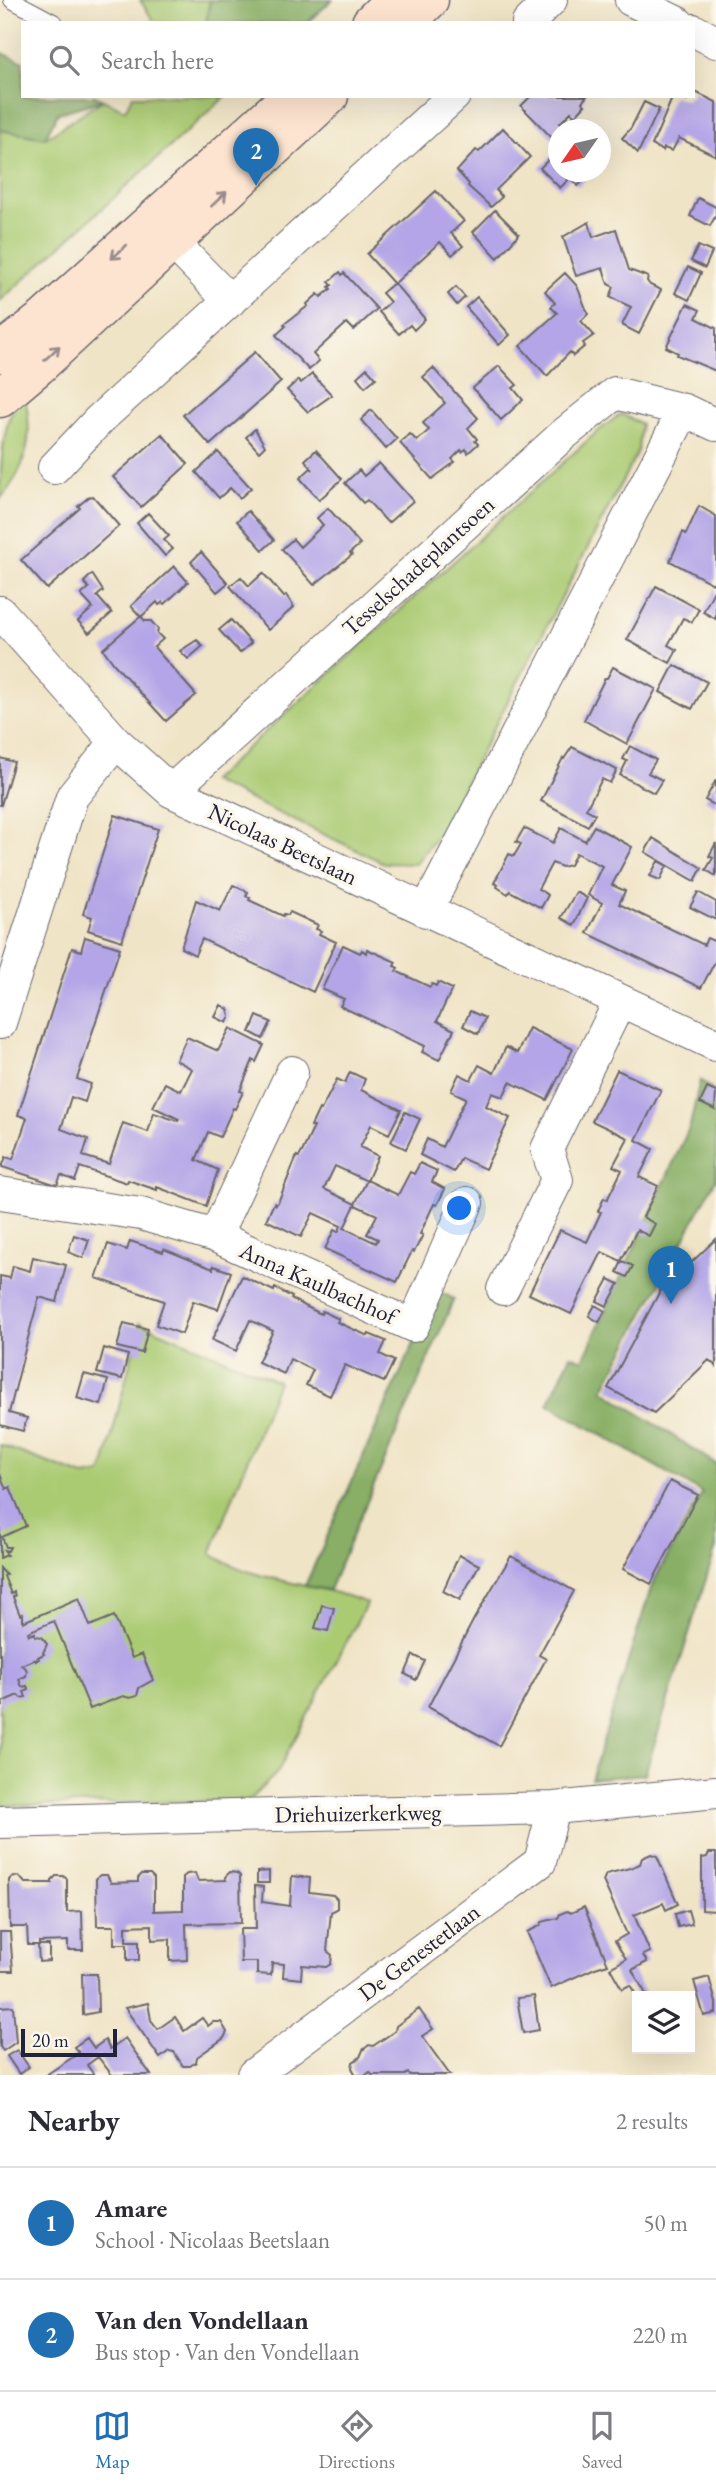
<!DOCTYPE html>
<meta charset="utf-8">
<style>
:root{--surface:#fff;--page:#f7f7f7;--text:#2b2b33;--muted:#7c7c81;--line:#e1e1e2;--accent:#1f6fb2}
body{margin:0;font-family:"EB Garamond",serif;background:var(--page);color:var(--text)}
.controls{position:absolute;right:21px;bottom:21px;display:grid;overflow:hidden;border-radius:0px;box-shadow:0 7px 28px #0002}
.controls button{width:63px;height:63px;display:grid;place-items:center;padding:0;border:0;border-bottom:2px solid var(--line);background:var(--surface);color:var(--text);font:35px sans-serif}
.compass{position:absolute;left:548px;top:119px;width:63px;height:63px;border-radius:50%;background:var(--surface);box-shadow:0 7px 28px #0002;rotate:236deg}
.scale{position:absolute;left:21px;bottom:18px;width:96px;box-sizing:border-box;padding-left:7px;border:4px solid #22223b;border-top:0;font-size:19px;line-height:24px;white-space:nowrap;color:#22223b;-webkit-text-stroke:5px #fbf7ec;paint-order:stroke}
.you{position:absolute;left:460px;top:1209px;width:24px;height:24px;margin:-18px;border:5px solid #fff;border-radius:50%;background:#1a73e8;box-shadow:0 0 0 10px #1a73e833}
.badge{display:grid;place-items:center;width:46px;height:46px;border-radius:50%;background:var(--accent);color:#fff;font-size:23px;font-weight:700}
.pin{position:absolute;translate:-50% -58px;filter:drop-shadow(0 2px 4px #0008)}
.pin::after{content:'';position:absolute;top:37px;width:24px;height:21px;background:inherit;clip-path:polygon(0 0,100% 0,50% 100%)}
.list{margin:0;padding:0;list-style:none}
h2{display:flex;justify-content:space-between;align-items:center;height:91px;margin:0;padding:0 28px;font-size:30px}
h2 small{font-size:23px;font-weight:400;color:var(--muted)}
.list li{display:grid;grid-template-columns:46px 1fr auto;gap:21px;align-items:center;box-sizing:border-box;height:112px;padding:0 28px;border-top:2px solid var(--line)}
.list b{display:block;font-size:26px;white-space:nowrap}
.list p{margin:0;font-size:23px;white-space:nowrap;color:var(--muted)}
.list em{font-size:23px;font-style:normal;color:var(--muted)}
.icon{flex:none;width:38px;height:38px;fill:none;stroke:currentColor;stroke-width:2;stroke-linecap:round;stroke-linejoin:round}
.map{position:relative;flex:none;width:716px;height:2075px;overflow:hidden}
.search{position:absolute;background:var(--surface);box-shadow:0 7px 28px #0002;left:21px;right:21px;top:21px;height:77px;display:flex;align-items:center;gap:18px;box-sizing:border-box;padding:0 24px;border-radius:0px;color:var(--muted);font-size:26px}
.sheet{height:315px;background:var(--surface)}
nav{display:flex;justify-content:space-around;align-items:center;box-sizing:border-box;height:98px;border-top:2px solid var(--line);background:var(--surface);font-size:19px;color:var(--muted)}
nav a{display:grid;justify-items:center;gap:4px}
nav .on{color:var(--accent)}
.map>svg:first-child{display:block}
.green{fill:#abcb73;stroke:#667657;stroke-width:2}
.forest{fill:#88af65;stroke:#556850;stroke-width:2}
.building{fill:#b3a5e7;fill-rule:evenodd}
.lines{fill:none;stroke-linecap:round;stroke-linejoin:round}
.service-casing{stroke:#6a666c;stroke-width:18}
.minor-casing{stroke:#6a666c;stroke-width:34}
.secondary-casing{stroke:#6a666c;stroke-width:41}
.service{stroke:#fff;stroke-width:16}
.minor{stroke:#fff;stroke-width:32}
.secondary{stroke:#fde4d0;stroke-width:38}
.oneway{stroke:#9a8d8d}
.labels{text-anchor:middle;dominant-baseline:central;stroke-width:7;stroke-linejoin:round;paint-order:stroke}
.street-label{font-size:23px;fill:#22223b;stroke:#fbf7ec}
</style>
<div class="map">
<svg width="716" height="2075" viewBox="0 0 716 2075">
<rect width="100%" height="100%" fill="#fbf7ec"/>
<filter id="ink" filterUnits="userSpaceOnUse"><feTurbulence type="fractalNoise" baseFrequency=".0143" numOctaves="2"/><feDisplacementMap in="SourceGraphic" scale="14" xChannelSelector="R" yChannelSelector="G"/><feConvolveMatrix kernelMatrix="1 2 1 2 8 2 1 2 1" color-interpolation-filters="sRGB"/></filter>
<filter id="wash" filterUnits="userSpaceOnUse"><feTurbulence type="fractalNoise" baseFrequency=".00686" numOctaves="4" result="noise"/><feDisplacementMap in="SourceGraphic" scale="28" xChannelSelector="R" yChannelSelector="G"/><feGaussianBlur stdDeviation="1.57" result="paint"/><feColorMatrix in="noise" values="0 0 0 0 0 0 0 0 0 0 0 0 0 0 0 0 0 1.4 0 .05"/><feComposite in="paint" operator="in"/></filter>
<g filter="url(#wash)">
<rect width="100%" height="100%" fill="#f0e4c6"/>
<!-- green -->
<path class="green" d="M140 0H210L206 23H155Z
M133 96H226L0 301V130L45 138 103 100 125 110Z
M25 398C34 437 27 469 0 499 0 478 2 421 16 405 19 402 22 401 25 398Z
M621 414 641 424 638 451 438 835 415 864 384 863 211 781 598 431Z
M140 1323 278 1381 211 1554C259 1584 316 1582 367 1603L277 1773 249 1800 0 1806V1445L84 1476 101 1473 105 1463Z"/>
<!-- forest -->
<path class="forest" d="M210 0H332L307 23H206Z
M0 52 23 62V96H95L103 100 58 113 45 138 0 130Z
M700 1080 716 1093V1179L603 1390 716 1464V1547L645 1774 591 1779 652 1585 702 1493 548 1404 571 1355 583 1360 690 1126Z
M440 1292 454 1299 329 1590 305 1586 412 1347Z"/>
<g id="blocks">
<!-- building -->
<path class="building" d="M693 91 716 102V156L679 138 672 151 664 148 663 151 652 145 673 96 687 100 689 96H693Z
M531 96H587L582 102 585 105 575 116 571 112 560 123 566 130H558V144L521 106Z
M644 102 659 109 638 153 622 138 631 128Z
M503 128 530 157 496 190 502 197 491 207 468 186 469 184 457 171 476 150 479 152Z
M558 150V172H587L590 174 578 186 570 178 560 188 540 168Z
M436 191 464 221 451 233 463 246 452 255 440 242 394 284 367 254Z
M698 198 716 207V215L710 226 690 216Z
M495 210 519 234 498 258 473 232Z
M589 222 593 237 616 229 629 270 648 277 647 281 650 285 661 290 639 334 622 325 631 307 610 297 614 287 608 284 603 268 576 276 563 237Z
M698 246 712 252 705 268 691 261Z
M688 267 701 273 689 300 675 293Z
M340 272 342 275 344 273 377 309 354 330 347 323 325 343 313 354 319 361 309 370 276 335 286 326 284 324 308 306 307 304 318 294 321 297 331 289 329 287 332 285 329 282Z
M565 273 577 286 588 314 581 321 594 335 583 343 585 346 573 356 570 352 547 376 520 346 557 313 551 307 555 303 545 291Z
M394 283 425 319 414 330 410 325 399 334 379 312 390 302 382 293Z
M456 287 465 297 457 305 448 294Z
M477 297 510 335 499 345 466 307Z
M687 304 700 310 696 318 716 328V371L677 355 678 353 666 347Z
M255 352 281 382 210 445 183 415Z
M499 366 517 385 513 388 523 400 501 420 473 388Z
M367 368 376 378 365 387 357 377Z
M433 368 478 418 468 428 477 439 475 441 478 444 468 453 466 449 462 452 461 450 452 459 455 462 432 479 400 443 410 434 417 441 429 430 423 423 445 403 423 377Z
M312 374 332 395 308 412 287 390 298 380 301 383Z
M371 410 397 439 386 449 361 420Z
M255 429 265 446 259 452 246 437Z
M162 434 188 464 141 507 113 477Z
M316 450 342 479 319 500 300 478 311 468 313 470 305 460Z
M218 452 251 488 240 498 230 488 219 498 196 472Z
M379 463 413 501 388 523 367 500 363 503 345 483 359 470 364 476Z
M93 496 119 526 47 589 21 560 80 508 78 506 89 497Z
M699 506 716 516V578L713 584 670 561 683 532 686 534Z
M328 508 360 544 350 553 352 555 314 585 282 549 293 539 300 547 323 525 317 518Z
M248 511 274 540 263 550 237 521Z
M148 513 169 536 164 540 173 549 165 556 137 523Z
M201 552 228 583 217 592 191 562Z
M174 566 188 582 165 604 163 602 159 605 157 602 141 617 131 606Z
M263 573 284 597 286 595 294 607 268 630 230 586 241 577 249 586Z
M92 574 103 591 97 596 112 613 89 633 78 621 93 608 81 595 89 588 84 582Z
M656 586 699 609 692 622 683 618 676 631 668 645 677 650 670 663 627 640Z
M716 587V619L703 612Z
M141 616 145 621H151L158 629 157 633 163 639 154 647 196 695 166 721 114 664 103 649Z
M231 620 251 643 240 653 219 630Z
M197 640 203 646 188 659 180 651Z
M674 665 707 682 692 709 660 692Z
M613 667 656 689 627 744 584 720 605 678H607Z
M630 746 656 760 648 773 662 780 654 793 620 775 627 761 623 759Z
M572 747 617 770 610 783 602 779 586 809 595 814 588 826 541 801 563 758 564 759Z
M0 758 14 762 1 805H0Z
M716 780V806L705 800Z
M115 815 158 829 122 941 88 930 92 917 83 914Z
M594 826 632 847 612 885 625 891 619 904 704 945 707 938 716 942V960L701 988 587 933 602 903 588 895 602 866 576 853 570 865 562 867 552 863 538 889 548 895 541 908 510 891 508 894 497 887 498 885 494 883 509 854 514 856 521 844 516 842 524 828 553 843 561 828 585 841Z
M653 838 702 868 695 881 645 852Z
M716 843V876L706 870 713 858 709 856Z
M658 861 667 866 660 880 650 876Z
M233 885 248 892 246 896 250 898 249 900 283 916 284 914 288 915 290 912 318 925 316 929 321 931 319 934 336 942 313 992 202 939 195 955 181 948 196 900 220 911Z
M576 892 587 898 574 925 561 918Z
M698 892 716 902V920L690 907Z
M85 937 120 948 77 1079 91 1084 88 1092 85 1102 71 1097 61 1129 88 1139 83 1156 109 1164 123 1123 148 1132 154 1113 178 1121 179 1119 153 1107 165 1083 181 1091 192 1069 176 1060 187 1037 218 1051 230 1028 264 1045 256 1062 253 1060 240 1091 243 1092 235 1109 233 1108 220 1137 208 1132 196 1160 218 1170 206 1206 157 1187V1190L128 1180 127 1183 80 1167 75 1181 61 1175 57 1185 2 1167 6 1157 13 1159 27 1118 18 1115 72 948 81 951Z
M343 945 360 953 362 950 366 953 367 949 396 962 394 966 398 968 396 971 430 987 432 984 436 986 438 982 452 989 437 1021 454 1030 439 1060 422 1052 425 1046 340 1006 344 999 322 989Z
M221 1005 228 1009 230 1016 227 1023 215 1017Z
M470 1011 485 1018 478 1034 463 1026Z
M257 1016 271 1022 263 1039 250 1032Z
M529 1028 573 1049 547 1100 510 1082 503 1097 492 1093 486 1106 510 1118 485 1169 461 1158 454 1172 420 1155 427 1139 442 1147 466 1098 451 1091 459 1074 471 1080 479 1065 494 1073 506 1047 517 1053Z
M617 1070 661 1090 636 1140 653 1149 639 1177 658 1186 643 1217 655 1224 649 1236 637 1230 621 1261 602 1252 571 1314 529 1294 560 1230 587 1242 601 1212 598 1211 604 1198 607 1200 622 1170 613 1166 628 1138 592 1121Z
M350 1072 365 1079 361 1090 401 1110 389 1134 371 1125 360 1147 378 1156 367 1181 335 1166 324 1189 355 1204 367 1180 398 1195 410 1172 414 1174 420 1163 437 1171 432 1182 445 1189 437 1205 434 1204 432 1208 420 1234 423 1235 414 1252 412 1251 397 1282 325 1249 334 1230 338 1232 341 1226 313 1213 301 1237 266 1220 274 1203 276 1205 279 1200 297 1156 299 1157 302 1152 314 1127 311 1126 319 1109 321 1110 337 1079 345 1083ZM355 1205 377 1215 367 1234 378 1239 376 1243 344 1228Z
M707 1088 716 1092 715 1110 700 1103Z
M405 1112 420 1119 406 1149 391 1142Z
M74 1235 89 1240 83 1258 68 1252Z
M716 1239V1366L709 1360 654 1413 608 1388 667 1278 673 1280Z
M130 1241 163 1252 164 1249 213 1269V1266L231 1272 218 1309 193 1301 182 1334 156 1325 164 1301 96 1278 108 1244 127 1250Z
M33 1257 66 1265 57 1302 39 1297 30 1330 9 1413 27 1418 23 1431 0 1425V1276L10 1278 13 1266 30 1271Z
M622 1261 633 1266 627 1277 617 1272Z
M242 1276 274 1291 275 1288 292 1297 291 1299 321 1314 322 1311 339 1319 337 1322 368 1336 369 1334 386 1341 380 1354 394 1361 384 1382 345 1365 330 1396 306 1385 313 1370 290 1359 284 1374 258 1362 273 1331 250 1320 236 1351 212 1340Z
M609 1279 619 1284 607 1306 597 1301Z
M595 1305 605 1311 599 1322 589 1316Z
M124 1323 148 1329 142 1353 117 1347Z
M104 1348 128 1355 122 1379 97 1373Z
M84 1374 108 1380 101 1405 77 1398Z
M0 1474 6 1489 10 1487 26 1526 2 1537 6 1547H10L8 1551 4 1550 7 1555 0 1558Z
M670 1481 698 1495 651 1584 623 1569Z
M459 1555 479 1565 460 1600 443 1591Z
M511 1556 574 1591 539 1655 546 1659 499 1746 428 1707 474 1619Z
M0 1568 6 1575 4 1576 11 1594 14 1592 15 1596 13 1597 20 1615 23 1614V1622L79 1598 90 1626 114 1616 132 1658 142 1654 153 1680 139 1688 137 1696 130 1698 123 1696 90 1709 54 1621 28 1632 29 1635 35 1633V1636L42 1637 47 1644 43 1653 44 1654 38 1657 39 1659 36 1661V1659L21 1665 25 1667 27 1671 26 1676 19 1679 22 1687 27 1686 29 1690 24 1692 26 1697 21 1698 18 1695 2 1702 3 1706 0 1708Z
M322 1605 334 1608 328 1631 315 1628Z
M413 1655 425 1661 416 1680 405 1674Z
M709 1853H716V1911L702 1910V1858L707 1857Z
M651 1854 657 1856 678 1904 666 1910 663 1903 634 1915 650 1952 643 1955 647 1962 632 1970 646 1994 637 1996 630 1985 622 1989 610 1968 626 1959 615 1941 627 1934 603 1881 606 1874 630 1868 640 1864 642 1858Z
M269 1871V1883H257V1872Z
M230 1872 237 1873 240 1876 241 1923 186 1924 187 1960 170 1961V1939L152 1940V1925L126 1926V1941H139V1960H127V1944H114V1926H97L96 1879 100 1875H107L111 1883 138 1882V1878L142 1874H150L154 1878V1911L183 1910V1877L187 1874 195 1873 198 1881 226 1880 225 1877Z
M13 1876 20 1877 25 1883H52V1880L56 1876H63L67 1879V1912L82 1911 83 1950H68V1941L39 1942V1945H28L27 1927H10L9 1880Z
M292 1876 310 1878 309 1892 333 1895 337 1899V1909L331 1912 327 1951 332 1955 331 1964 326 1967 302 1965 301 1979 283 1977 284 1964 272 1963 271 1975 257 1974V1962H241L240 1929H256L255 1886 263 1887 262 1902 290 1906Z
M584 1907 608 1964 595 1968 551 1988 527 1932 540 1926 542 1922 558 1918 560 1914 567 1911 571 1913Z
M688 1910 692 1924 678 1927 675 1914Z
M0 1932H10L13 1971H0Z
M38 1945H49V1961L39 1962Z
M82 1974H97L98 2012 83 2015Z
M709 1977 716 2003V2013L704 2016 694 1981Z
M534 1996 539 2030 523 2033 517 1998Z
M148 2003 151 2020 158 2029 175 2017 184 2031 202 2018 208 2026 213 2022H221L227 2032 224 2038 197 2057 196 2062 190 2066H183L174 2052 169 2051 160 2058 125 2008Z
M13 2006 16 2042 3 2051 0 2047V2007Z
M419 2009 433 2029 422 2036 450 2075H410L408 2073 405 2075H372L370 2072 366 2075H356L352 2068 353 2062 360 2057 363 2050 369 2045 373 2046 395 2031 396 2026Z
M87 2038 94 2048 105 2040 110 2049 125 2038 151 2075H112L98 2057 87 2065 94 2075H46L79 2053 74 2047Z
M17 2050 29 2067 19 2074 7 2056Z"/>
</g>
</g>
<g filter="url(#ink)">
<use href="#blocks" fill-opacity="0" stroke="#6a666c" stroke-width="2"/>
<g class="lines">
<!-- service casing -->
<g class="service-casing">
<path id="service" d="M12 0 55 23"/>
</g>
<!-- minor casing -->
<g class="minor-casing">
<path id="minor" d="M631 0 678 23
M528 23 551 0
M693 30 716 42
M156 225 230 301
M54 468 99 420 454 96
M0 612 116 742 171 791 716 1045
M171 791 563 435 615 393 684 410 716 425
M426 911 684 410
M0 1023 72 797 116 742
M0 1193 141 1214 215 1236 413 1326 467 1203
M215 1236 292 1072
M503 1289 557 1180 547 1149 620 1001
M0 1822 554 1808 716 1792
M253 2075 540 1862 554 1808"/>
</g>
<!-- secondary casing -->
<g class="secondary-casing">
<path id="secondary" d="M371 23 394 0
M406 23 429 0
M0 353 44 319 291 96
M0 398 38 366 329 96"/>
</g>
<!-- service -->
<use href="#service" class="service"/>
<!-- minor -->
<use href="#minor" class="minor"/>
<!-- secondary -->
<use href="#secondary" class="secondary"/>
</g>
<!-- one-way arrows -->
<defs><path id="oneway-shaft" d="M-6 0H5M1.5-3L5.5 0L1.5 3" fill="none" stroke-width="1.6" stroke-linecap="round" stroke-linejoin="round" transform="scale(1.75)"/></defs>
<g class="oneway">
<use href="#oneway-shaft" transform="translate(219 199) rotate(-43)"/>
<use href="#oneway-shaft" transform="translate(119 252) rotate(138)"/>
<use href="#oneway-shaft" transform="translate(52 353) rotate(-43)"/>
</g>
</g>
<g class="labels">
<!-- street labels -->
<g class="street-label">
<text transform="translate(418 566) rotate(-42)">Tesselschadeplantsoen</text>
<text transform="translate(283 844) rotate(25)">Nicolaas Beetslaan</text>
<text transform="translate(318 1283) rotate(24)">Anna Kaulbachhof</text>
<text transform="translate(358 1813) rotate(-1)">Driehuizerkerkweg</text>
<text transform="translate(419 1952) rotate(-37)">De Genestetlaan</text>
</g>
</g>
</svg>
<div class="controls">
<button><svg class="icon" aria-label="layers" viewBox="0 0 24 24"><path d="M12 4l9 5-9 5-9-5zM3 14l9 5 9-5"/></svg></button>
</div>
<svg class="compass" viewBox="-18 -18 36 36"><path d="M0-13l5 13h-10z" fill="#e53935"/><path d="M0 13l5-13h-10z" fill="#7c7c81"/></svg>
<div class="scale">20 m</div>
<div class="you"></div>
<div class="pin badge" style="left:671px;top:1304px">1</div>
<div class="pin badge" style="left:256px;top:186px">2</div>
<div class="search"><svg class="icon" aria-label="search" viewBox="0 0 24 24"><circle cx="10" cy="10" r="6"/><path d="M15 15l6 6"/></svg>Search here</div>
</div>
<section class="sheet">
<h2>Nearby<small>2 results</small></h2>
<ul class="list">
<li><span class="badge">1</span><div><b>Amare</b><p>School · Nicolaas Beetslaan</p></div><em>50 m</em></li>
<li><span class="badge">2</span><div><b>Van den Vondellaan</b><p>Bus stop · Van den Vondellaan</p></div><em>220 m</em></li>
</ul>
</section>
<nav>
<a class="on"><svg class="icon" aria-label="map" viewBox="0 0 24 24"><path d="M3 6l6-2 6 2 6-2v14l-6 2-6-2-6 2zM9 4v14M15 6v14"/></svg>Map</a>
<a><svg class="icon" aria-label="directions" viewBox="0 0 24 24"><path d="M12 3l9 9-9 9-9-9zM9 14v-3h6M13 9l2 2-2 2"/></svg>Directions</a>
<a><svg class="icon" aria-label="saved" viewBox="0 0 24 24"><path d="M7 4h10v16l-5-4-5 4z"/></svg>Saved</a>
</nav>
